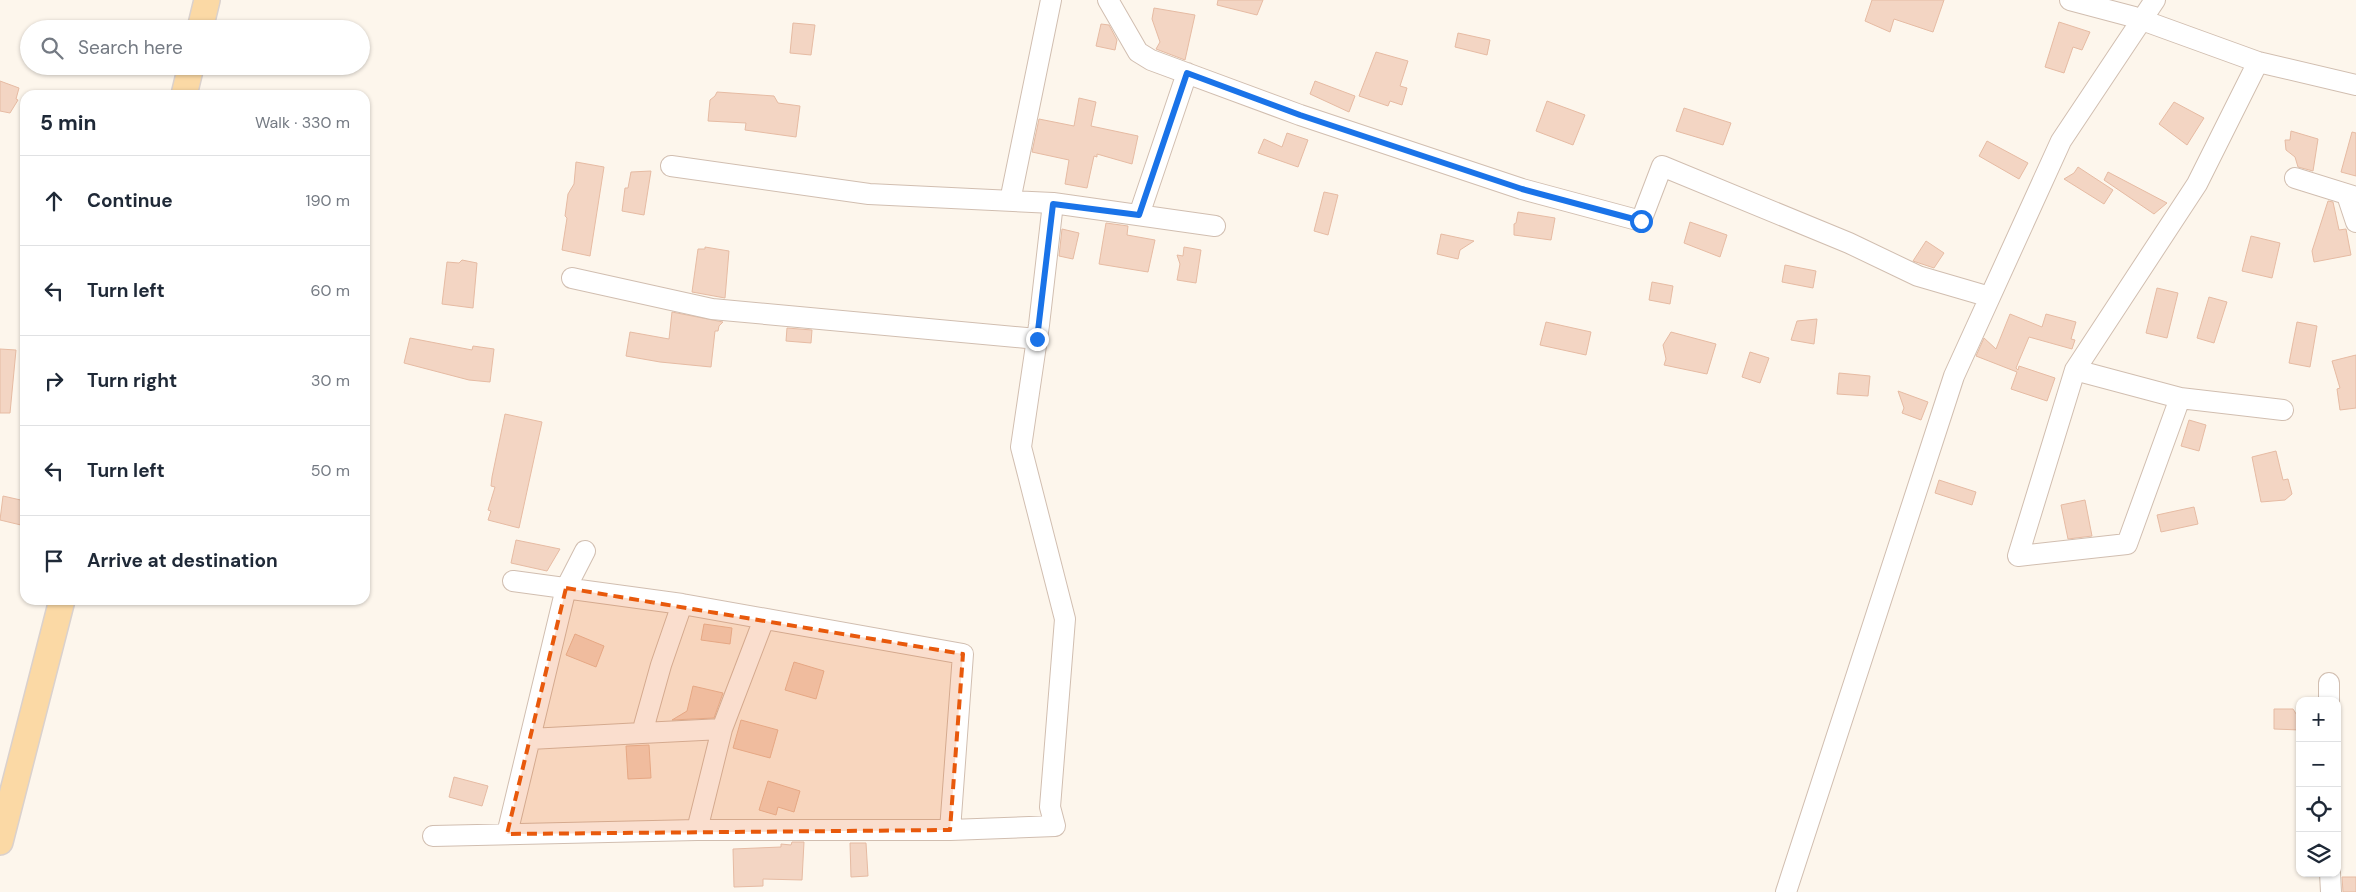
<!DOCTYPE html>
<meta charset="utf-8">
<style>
:root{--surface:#fff;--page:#f6f6f7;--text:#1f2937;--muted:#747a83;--line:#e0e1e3}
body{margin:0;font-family:"DM Sans",sans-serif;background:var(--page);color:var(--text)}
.controls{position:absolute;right:15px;bottom:15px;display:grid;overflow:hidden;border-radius:10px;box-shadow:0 1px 4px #0004}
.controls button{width:45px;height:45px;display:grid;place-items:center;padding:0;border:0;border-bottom:1px solid var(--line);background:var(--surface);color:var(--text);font:25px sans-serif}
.stop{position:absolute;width:15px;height:15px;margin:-11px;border:4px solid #1a73e8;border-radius:50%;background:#fff}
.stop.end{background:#1a73e8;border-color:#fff;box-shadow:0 1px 5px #0008}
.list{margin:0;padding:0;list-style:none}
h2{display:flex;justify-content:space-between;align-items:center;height:65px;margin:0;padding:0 20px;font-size:21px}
h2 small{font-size:16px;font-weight:400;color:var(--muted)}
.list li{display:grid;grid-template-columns:32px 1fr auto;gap:15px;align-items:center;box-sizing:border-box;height:90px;padding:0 20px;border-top:1px solid var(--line)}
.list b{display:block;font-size:19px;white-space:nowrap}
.list em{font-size:16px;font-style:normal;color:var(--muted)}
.icon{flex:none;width:28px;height:28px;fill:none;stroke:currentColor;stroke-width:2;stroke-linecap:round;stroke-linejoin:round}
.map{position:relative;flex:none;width:2356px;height:892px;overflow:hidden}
.search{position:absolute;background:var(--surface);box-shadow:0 1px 4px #0004;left:20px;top:20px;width:350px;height:55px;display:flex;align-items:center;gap:12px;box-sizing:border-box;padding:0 18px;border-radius:28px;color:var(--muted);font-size:19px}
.panel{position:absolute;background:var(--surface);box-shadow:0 1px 4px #0004;left:20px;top:90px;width:350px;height:515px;border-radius:15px}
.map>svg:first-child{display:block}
.building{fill:#f3d5c3;stroke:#e6bba3}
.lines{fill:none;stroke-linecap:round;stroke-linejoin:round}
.minor-casing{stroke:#d1beb0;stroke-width:22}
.major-casing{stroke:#dad1cd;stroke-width:28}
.minor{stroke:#fff;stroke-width:20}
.major{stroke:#fbd9a5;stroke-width:25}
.route{stroke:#1a73e8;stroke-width:6}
.marked{fill:#e8590c;fill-opacity:0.2;stroke:#e8590c;stroke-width:4;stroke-dasharray:10 6;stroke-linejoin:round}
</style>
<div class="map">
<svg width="2356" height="892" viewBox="0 0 2356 892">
<rect width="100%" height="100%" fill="#fdf6ec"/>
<!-- building -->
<path class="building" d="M1218 0H1263L1257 15 1217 5Z
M1872 0H1944L1933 32 1894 19 1890 32 1865 21Z
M1154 8 1195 15 1185 60 1156 49 1160 42 1152 19Z
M2059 22 2090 32 2082 50 2073 47 2064 73 2045 67Z
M793 23 815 25 811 55 790 53Z
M1101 24 1109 25 1117 40 1115 50 1096 46Z
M1458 33 1490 40 1487 55 1455 47Z
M1376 52 1408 61 1400 86 1407 88 1402 105 1390 101 1388 106 1359 96Z
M0 81 19 88 16 99 18 100 10 113 0 111Z
M1315 81 1355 96 1349 112 1310 94Z
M717 92 774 96 778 103 800 106 796 137 745 130 746 123 708 121 710 100 715 96Z
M1079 98 1096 102 1091 126 1138 136 1132 164 1097 154V157L1094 156 1087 188 1065 184 1069 160 1032 152 1039 119 1074 126Z
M1547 101 1585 115 1573 145 1536 131Z
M2174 102 2204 118 2187 145 2159 124Z
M1684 108 1731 123 1723 145 1676 131Z
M2291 131 2318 139 2313 171 2298 167 2295 157 2286 150 2285 140H2290Z
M2352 132 2356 133V176L2341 172Z
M1287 133 1308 140 1298 167 1258 153 1264 139 1282 147Z
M1987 141 2028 163 2019 179 1979 156Z
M576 162 604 167 590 256 562 250 567 218 565 216 568 194 574 184Z
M2078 167 2113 190 2104 204 2064 179 2074 173Z
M651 171 644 215 622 211 625 188H628L631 172Z
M2108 172 2167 203 2154 214 2104 180Z
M1324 192 1338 195 1328 235 1314 231Z
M2328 201 2333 202 2339 230 2346 229 2351 255 2314 262 2312 251Z
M1518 212 1555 218 1551 240 1514 235V224L1516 223Z
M1690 222 1727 235 1720 257 1684 243Z
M1106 223 1128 226 1127 235 1155 240 1148 272 1099 264Z
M1062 229 1079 233 1073 259 1059 256Z
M1441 234 1474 241 1460 250 1458 259 1437 254Z
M2251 236 2280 243 2272 278 2242 271Z
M1926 241 1944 253 1934 268 1913 261Z
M705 247 729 251 725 298 692 292 698 249H705Z
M1184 247 1201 250 1196 283 1177 280 1180 264 1177 255 1183 256Z
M462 260 477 263 473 308 442 304 447 262 459 263Z
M1785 265 1816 271 1813 288 1782 282Z
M1652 282 1673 286 1670 304 1649 300Z
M2157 288 2178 293 2167 338 2146 333Z
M2209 297 2227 302 2214 343 2197 338Z
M672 312 723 322 719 326 718 331H715L711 367 660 362 626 356 630 332 669 339Z
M2010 314 2042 327 2046 314 2076 322 2071 339 2075 340 2072 349 2029 337 2016 368 2018 370 2019 366 2055 378 2047 401 2011 389 2017 372 1976 356 1984 338 1996 349Z
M1817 319 1814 344 1791 340 1797 321Z
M1546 322 1591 332 1586 355 1540 345Z
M2297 322 2317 326 2310 367 2289 363Z
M787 328 812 330 811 343 786 341Z
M1671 332 1716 344 1707 374 1664 365 1666 359 1663 345Z
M410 338 472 350 473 346 494 349 490 382 469 380 404 363Z
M0 349 16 350 10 413H0Z
M1750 352 1769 358 1760 383 1742 377Z
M2356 355V408L2340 410 2337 389 2340 388 2332 361Z
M1839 373 1870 376 1868 396 1837 394Z
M1898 391 1928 402 1921 420 1902 413 1904 408Z
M505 414 542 422 519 528 488 520 491 511 488 510 495 487 491 486 492 477Z
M2189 420 2206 425 2199 451 2181 446Z
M2276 451 2283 480 2288 479 2292 494 2285 500 2261 502 2252 457Z
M1939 480 1976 492 1972 505 1935 493Z
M3 496 25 501V526L0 520Z
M2085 500 2092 536 2068 539 2061 505Z
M2194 507 2198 524 2161 532 2157 515Z
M516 540 560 549 547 571 511 563Z
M704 624 732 628 730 644 701 640Z
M575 634 604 646 596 667 566 655Z
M794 662 824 671 816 699 785 690Z
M693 686 723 693 714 718 672 720 687 711Z
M2274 709H2293L2300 720V730L2274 729Z
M741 720 778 730 770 758 733 748Z
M649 745 651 778 628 779 626 746Z
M454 777 488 786 482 806 449 797Z
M768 781 800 791 794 812 778 807 776 815 759 810Z
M792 842H804L802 880 763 879V886L734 887 733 849 781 847V844L791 845Z
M850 843H866L868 876 851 877Z
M2342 877H2356V892H2343Z"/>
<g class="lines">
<!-- minor casing -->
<g class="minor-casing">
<path id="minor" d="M1108 0 1138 52 1151 60 1300 115 1522 189 1641 221 1662 166 1849 243 1918 276 1990 297
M2070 0 2134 17
M2142 20 2258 62 2356 85
M671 166 869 194 1053 203 1215 226
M2295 178 2356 197
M2347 195 2356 222
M1010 201 1051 0
M1139 215 1187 73
M572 278 712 309 1037 339
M2075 370 2180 398 2283 410
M2180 398 2127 544 2018 556 2075 370 2197 184 2258 62
M513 581 682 604 963 654 950 830
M2329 701V683
M642 733 722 729 764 619
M530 739 642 733 661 665 682 604
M697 830 722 729
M507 834 566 588 585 551
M433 836 697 830H950L1055 826 1050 807 1065 619 1021 447 1039 325 1053 203
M2330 873 2331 892
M1786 892 1954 376 2061 141 2155 0"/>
</g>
<!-- major casing -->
<g class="major-casing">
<path id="major" d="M200 29 207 0
M184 95 191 66
M0 842 62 600"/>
</g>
<!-- minor -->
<use href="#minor" class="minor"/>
<!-- major -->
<use href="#major" class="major"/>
</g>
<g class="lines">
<!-- route -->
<path class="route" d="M1037 339 1053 204 1139 215 1187 73 1300 115 1522 189 1641 221"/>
</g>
<!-- marked area -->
<path class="marked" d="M566 588 963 654 950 830 507 834Z"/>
</svg>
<div class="controls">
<button>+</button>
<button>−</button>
<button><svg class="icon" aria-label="locate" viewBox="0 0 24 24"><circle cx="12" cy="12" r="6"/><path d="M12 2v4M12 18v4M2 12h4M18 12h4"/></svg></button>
<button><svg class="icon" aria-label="layers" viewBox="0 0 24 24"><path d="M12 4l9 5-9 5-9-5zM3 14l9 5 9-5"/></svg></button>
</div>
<div class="stop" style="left:1641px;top:221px"></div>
<div class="stop end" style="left:1037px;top:339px"></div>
<div class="search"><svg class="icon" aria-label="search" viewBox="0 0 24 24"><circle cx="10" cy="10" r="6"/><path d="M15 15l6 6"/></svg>Search here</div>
<section class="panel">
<h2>5 min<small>Walk · 330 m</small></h2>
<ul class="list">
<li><svg class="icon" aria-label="ahead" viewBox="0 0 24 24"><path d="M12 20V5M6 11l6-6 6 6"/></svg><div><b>Continue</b></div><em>190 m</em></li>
<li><svg class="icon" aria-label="left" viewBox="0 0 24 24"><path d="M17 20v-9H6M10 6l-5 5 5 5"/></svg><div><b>Turn left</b></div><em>60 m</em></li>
<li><svg class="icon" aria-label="right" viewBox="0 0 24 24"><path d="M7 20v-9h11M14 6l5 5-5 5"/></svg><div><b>Turn right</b></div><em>30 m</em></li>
<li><svg class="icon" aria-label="left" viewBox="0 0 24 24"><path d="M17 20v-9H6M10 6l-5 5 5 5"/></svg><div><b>Turn left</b></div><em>50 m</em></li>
<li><svg class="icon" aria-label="arrive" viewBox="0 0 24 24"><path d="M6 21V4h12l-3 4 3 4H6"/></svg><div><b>Arrive at destination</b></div></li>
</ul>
</section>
</div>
